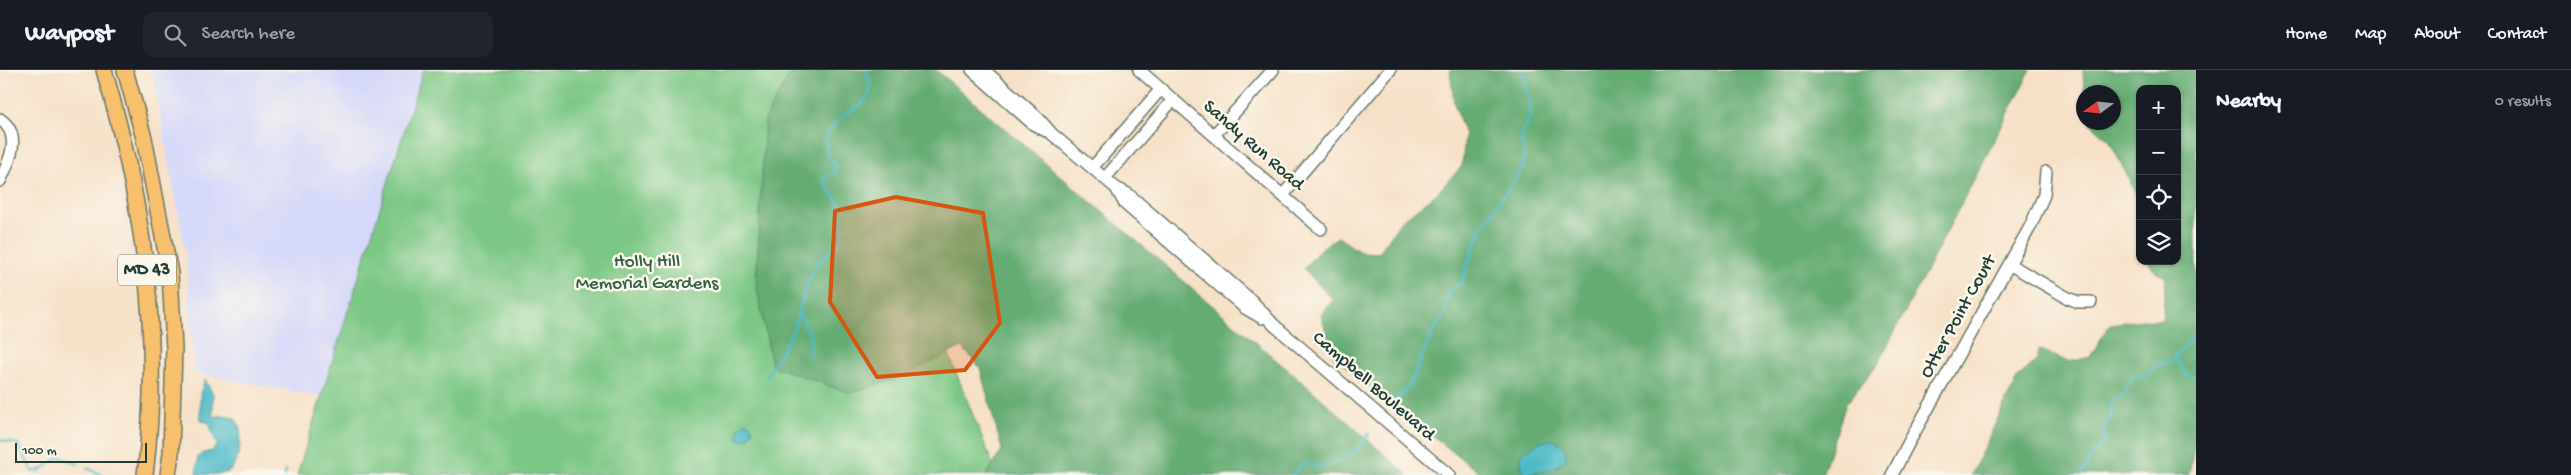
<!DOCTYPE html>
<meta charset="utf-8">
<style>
:root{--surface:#171b24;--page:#20242c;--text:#f1f3f6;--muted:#9ea1a6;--line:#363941}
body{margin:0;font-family:"Gochi Hand",sans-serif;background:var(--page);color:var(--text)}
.controls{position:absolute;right:15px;top:15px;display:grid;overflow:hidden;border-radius:10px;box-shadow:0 1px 4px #0004}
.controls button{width:45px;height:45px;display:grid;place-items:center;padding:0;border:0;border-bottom:1px solid var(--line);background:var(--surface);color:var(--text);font:25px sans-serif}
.compass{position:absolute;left:2076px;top:15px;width:45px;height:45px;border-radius:50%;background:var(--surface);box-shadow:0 1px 4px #0004;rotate:255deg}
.scale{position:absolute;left:15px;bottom:12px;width:132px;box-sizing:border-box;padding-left:5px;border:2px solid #1f3d34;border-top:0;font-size:14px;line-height:18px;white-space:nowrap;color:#1f3d34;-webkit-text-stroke:4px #fbf7ec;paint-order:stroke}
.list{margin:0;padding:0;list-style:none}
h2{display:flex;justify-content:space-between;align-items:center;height:65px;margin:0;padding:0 20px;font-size:21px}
h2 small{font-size:16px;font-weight:400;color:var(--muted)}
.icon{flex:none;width:28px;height:28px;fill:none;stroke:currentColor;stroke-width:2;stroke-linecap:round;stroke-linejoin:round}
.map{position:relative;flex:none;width:2196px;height:405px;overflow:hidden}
header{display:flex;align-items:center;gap:30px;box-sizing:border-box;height:70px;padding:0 25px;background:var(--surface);border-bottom:1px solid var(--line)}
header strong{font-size:24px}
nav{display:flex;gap:28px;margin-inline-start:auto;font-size:18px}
.search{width:350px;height:45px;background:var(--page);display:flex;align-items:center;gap:12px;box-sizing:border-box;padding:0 18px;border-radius:10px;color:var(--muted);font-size:19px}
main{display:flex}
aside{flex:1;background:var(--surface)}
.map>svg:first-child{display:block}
.built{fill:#d5d8f9}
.green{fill:#7cc786;stroke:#4e825d}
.forest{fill:#65ac73;stroke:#427454;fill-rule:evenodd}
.water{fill:#4cb9c6;stroke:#367b7d}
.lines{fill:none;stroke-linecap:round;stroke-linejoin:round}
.stream{stroke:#4cb9c6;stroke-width:2.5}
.minor-casing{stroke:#6a7668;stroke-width:14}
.major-casing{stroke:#6a7668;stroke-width:18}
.minor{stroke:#fff;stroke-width:11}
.major{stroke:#f7c06c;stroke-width:15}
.marked{fill:#d45610;fill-opacity:0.2;stroke:#d45610;stroke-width:4;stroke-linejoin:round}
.labels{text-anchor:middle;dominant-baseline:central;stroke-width:5;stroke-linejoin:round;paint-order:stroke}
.shield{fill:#fbf7ec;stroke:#61756b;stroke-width:1}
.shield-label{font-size:18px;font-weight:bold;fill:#1f3d34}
.street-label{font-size:19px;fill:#1f3d34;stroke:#fbf7ec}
.park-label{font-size:19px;fill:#366048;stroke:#fbf7ec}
</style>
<header>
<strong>Waypost</strong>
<div class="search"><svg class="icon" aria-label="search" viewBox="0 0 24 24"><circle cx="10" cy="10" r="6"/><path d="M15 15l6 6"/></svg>Search here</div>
<nav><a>Home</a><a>Map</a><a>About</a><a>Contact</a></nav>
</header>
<main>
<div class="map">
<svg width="2196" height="405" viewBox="0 0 2196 405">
<rect width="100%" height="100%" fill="#fbf7ec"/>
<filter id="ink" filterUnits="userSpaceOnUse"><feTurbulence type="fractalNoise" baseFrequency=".02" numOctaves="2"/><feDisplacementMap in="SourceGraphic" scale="10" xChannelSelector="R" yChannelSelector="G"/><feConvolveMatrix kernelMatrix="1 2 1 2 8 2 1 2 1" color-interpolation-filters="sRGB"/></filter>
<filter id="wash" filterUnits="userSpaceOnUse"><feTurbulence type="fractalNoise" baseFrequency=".0096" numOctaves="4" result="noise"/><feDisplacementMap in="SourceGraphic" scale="20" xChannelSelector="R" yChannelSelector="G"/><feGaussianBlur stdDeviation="1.12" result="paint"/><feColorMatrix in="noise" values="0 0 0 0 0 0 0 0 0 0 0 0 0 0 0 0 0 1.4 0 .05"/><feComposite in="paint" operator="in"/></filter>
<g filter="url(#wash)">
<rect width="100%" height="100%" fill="#f6e1c8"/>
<!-- built -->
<path class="built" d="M152 0H423L321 327 195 303 186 185Z"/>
<!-- green -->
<path class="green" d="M423 0H835L997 405H297Z"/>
<!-- forest -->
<path class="forest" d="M792 0H936L1308 317 1408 405H986L1002 380 980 298 962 277 904 306 850 323 772 296 756 214 765 49Z
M1450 0H2031L1879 292 1846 334 1822 405H1482L1334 287 1321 245 1333 230 1304 199 1320 179 1338 167 1360 182 1379 183 1401 151 1435 125 1462 96 1465 65 1454 33ZM1561 395 1529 405 1523 402Z
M2083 0H2196V367L2189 405H1971L2017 308 2037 290 2039 279 2068 292 2090 287 2110 254 2142 250 2162 251 2166 208 2153 199 2148 191H2177V19H2140V132L2110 71 2090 53 2114 52V22H2084Z"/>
<!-- water -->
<path class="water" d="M205 309 213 324V346C220 347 228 343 235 349 246 358 239 392 230 401 223 405 204 405 196 404L198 387 203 383 212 381 217 375 209 353 202 351 200 348V324Z
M745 352 749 353 753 360 748 368 739 370 737 366 740 356Z
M1553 370C1562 372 1569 381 1565 390L1552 399 1525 404 1521 396V384L1540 372Z"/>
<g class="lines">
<!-- stream -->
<path class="stream" d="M799 241 811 268 810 288
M2174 286 2187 305 2196 307
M767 307 794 259 809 208 821 189 840 173 843 162 842 141 836 128 826 118 824 109 835 101 836 96 826 82 825 66 840 47 861 35 870 23 871 18 866 0
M1394 331 1410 315 1431 265 1446 242 1448 220 1461 214 1480 161 1523 97C1527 83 1520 79 1521 67 1522 58 1531 50 1531 42 1530 27 1522 15 1523 0
M0 370 18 374 32 401H39L60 387 78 394
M87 398 102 405
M285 405 286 400
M1292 405 1304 393C1309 394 1314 397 1320 396 1342 395 1358 381 1369 364
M2081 405 2087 397 2090 386 2104 373 2103 357 2112 345 2110 334 2119 327 2134 307 2149 305 2157 295 2171 291 2196 264"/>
</g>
</g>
<g filter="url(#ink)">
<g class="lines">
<!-- minor casing -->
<g class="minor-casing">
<path id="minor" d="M972 0 1033 54 1046 61
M984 0 1037 47 1052 64 1116 118 1128 124 1252 231 1274 255 1449 405
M1139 0 1321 159
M0 49C23 65 9 92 0 111
M1214 65 1273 0
M1092 98 1161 19
M1105 108 1173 30
M1116 118 1125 134 1245 238 1262 248
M1283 125 1390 0
M2009 194 2068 228 2078 232H2091
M1892 405 1908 374 2030 157 2044 125 2046 102"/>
</g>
<!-- major casing -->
<g class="major-casing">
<path id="major" d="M104 0C144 136 162 263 145 405
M125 0 144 68 170 203 174 278 171 384 168 405"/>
</g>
<!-- minor -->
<use href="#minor" class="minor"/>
<!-- major -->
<use href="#major" class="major"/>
</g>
</g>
<!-- marked area -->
<path class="marked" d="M896 127 983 143 1000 253 965 300 877 307 830 232 835 141Z"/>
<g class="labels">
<!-- shield labels -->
<rect class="shield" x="118" y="184.5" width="58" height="31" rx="4"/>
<g class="shield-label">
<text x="147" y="200">MD 43</text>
</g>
<!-- street labels -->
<g class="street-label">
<text transform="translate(1253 76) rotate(41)">Sandy Run Road</text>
<text transform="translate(1959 247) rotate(-61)">Otter Point Court</text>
<text transform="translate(1373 317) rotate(41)">Campbell Boulevard</text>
</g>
<!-- park labels -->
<g class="park-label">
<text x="647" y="192">Holly Hill<tspan x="647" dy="22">Memorial Gardens</tspan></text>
</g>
</g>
</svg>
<div class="controls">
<button>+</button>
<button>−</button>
<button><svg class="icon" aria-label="locate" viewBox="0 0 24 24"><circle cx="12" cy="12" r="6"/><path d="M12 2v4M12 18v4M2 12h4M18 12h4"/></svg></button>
<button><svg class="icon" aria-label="layers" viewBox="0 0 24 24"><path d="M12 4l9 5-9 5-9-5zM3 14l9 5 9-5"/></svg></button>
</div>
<svg class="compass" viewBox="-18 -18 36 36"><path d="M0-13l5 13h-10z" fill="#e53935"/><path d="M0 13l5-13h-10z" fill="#9ea1a6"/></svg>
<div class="scale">100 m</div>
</div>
<aside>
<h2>Nearby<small>0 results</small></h2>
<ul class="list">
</ul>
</aside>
</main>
